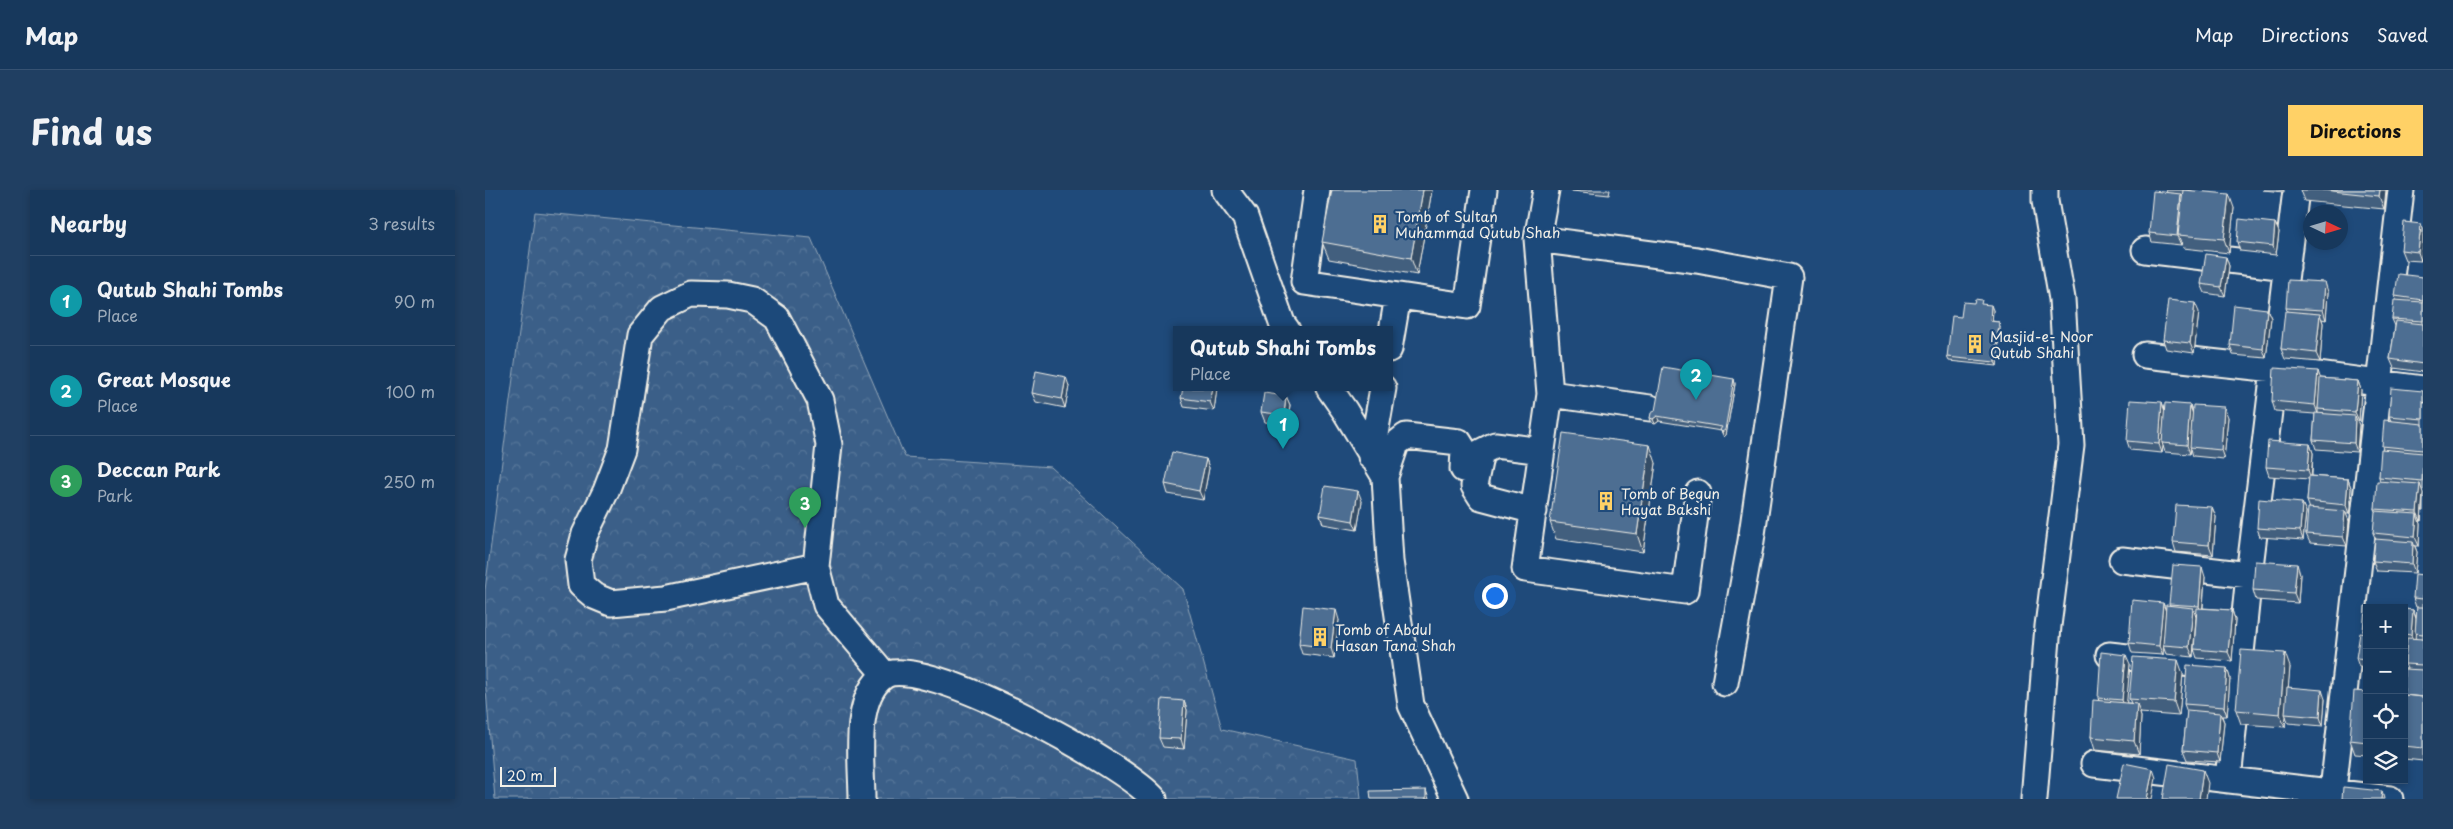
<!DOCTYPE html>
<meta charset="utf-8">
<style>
:root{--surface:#17385c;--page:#203f62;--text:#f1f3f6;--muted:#9eacbb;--line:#365272;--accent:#ffd166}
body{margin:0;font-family:"Playpen Sans",sans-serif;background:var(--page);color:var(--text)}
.controls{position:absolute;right:15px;bottom:15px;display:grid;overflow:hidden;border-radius:0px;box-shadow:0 2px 8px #0003}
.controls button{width:45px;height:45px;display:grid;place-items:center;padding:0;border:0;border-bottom:1px solid var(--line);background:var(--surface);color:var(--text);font:25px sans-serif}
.compass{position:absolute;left:1818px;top:15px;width:45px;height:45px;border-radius:50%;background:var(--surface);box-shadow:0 2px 8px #0003;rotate:94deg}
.scale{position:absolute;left:15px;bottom:12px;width:56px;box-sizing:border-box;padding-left:5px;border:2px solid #f4f1e8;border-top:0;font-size:14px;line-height:18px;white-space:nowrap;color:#f4f1e8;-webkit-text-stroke:4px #1f4a7a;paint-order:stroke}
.you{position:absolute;left:1009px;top:405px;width:18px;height:18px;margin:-12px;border:4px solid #fff;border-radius:50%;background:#1a73e8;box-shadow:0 0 0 8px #1a73e833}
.badge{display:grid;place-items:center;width:32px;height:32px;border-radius:50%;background:var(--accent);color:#fff;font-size:16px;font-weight:700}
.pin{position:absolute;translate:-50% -41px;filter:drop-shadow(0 1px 2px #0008)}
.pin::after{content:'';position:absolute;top:26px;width:18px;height:15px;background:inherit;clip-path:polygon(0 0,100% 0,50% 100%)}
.popup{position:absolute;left:688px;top:136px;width:220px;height:65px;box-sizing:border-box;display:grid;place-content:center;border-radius:0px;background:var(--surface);filter:drop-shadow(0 1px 4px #0005);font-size:16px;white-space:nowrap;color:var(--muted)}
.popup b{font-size:19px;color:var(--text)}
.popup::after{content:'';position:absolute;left:50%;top:100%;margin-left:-10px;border:10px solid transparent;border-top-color:var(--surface)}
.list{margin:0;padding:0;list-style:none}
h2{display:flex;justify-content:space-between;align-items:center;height:65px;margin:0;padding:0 20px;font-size:21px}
h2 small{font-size:16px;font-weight:400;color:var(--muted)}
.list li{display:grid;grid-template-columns:32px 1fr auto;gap:15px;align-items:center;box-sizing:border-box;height:90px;padding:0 20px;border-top:1px solid var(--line)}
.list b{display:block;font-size:19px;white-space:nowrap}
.list p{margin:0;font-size:16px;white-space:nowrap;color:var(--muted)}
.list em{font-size:16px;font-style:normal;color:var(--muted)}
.icon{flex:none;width:28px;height:28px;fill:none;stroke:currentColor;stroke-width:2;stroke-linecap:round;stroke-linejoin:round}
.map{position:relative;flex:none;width:1938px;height:609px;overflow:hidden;border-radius:0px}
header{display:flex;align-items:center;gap:30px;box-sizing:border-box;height:70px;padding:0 25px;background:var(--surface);border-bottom:1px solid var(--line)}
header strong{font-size:24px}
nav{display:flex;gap:28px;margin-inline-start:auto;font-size:18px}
.intro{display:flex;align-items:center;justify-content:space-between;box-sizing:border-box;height:120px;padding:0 30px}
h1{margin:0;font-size:35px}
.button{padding:12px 22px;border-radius:0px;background:var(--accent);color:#111;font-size:18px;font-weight:700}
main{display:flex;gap:30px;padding:0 30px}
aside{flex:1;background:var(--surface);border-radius:0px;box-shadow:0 2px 8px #0003}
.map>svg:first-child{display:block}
.park{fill:url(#park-crowns);stroke:#97a8b8}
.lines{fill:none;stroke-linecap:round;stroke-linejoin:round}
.minor-casing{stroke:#f4f1e8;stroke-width:29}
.minor{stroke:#1f4a7a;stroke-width:25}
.wall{fill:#425f7e;stroke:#f4f1e8}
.shaded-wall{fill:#364d66;stroke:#f4f1e8}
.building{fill:#4d6e92;stroke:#f4f1e8}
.labels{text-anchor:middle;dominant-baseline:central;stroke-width:4.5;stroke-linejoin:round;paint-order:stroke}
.poi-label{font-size:14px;fill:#f4f1e8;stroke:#1f4a7a;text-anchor:start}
</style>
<header>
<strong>Map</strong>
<nav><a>Map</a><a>Directions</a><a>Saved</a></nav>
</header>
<div class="intro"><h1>Find us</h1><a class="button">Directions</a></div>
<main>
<aside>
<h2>Nearby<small>3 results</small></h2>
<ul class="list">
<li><span class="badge" style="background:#0f9aa8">1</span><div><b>Qutub Shahi Tombs</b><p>Place</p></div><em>90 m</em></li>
<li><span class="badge" style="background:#0f9aa8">2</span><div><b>Great Mosque</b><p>Place</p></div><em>100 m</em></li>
<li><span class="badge" style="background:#2e9e5b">3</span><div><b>Deccan Park</b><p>Park</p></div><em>250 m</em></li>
</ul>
</aside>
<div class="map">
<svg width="1938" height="609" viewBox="0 0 1938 609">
<defs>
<pattern id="park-crowns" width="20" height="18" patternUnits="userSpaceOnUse" patternTransform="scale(1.25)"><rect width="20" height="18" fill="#3a5f88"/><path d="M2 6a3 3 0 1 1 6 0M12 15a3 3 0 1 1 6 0" fill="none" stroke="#577699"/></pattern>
</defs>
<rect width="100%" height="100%" fill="#1f4a7a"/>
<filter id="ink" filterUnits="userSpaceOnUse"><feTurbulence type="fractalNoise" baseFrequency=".02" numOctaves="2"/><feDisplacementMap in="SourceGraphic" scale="10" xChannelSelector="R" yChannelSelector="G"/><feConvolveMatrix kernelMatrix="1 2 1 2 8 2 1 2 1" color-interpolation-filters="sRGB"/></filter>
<g filter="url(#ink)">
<!-- park -->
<path class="park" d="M50 22 326 48 420 267 566 277 698 399 737 539 872 569 876 609H10L0 487V400Z"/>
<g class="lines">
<!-- minor casing -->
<g class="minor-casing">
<path id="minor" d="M740 0 760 27 797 133 802 140
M832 0 819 92 982 116 999 0
M1061 0 1052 49 1212 70 1304 87 1266 351 1240 493
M1052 49 1065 204 1165 218
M1660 60 1802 77
M904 159 913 106
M1660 165 1789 179 1938 199
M844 198 860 221 900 287 905 371 926 515 970 609
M1065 204 1040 379 1200 401 1213 303
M886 267 898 198
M900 287 911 254 921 246 974 252 979 260 978 279 991 280
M1049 321 996 307 989 296 996 262 1010 255 1057 261
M1637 370 1764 385
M331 376 181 408 126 413 109 406 96 395 93 370 100 344 121 301 137 259 155 145 177 118 206 104 243 105 267 110 292 128 335 210 344 255 331 376 341 415 400 485
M1624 465 1754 479
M1609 574 1905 609
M1743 590 1764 385 1811 0
M377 609C377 575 367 508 399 486 435 461 642 576 669 609
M1549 609 1563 436 1586 255 1577 109 1560 11V0
M1847 609 1916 0"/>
</g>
<!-- minor -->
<use href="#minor" class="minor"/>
</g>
<!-- wall -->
<path class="wall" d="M947 0 932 85 844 69 837 52Z
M1086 0H1125L1124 5 1087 1Z
M1681 0H1705L1749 18 1744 63 1698 58 1696 52V55L1667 52 1664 43 1682 3Z
M1778 0H1799V2Z
M1815 0H1901L1899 19 1819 11Z
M1790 33 1794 42 1791 65 1755 61 1752 52Z
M1936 34 1938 39V57L1936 71 1920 70 1916 60Z
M1741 67 1744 76 1740 106 1720 103 1716 94Z
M1938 87V182L1909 178 1905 169 1910 136 1907 129 1911 110 1910 106Z
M1843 102 1841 130 1837 129 1838 133 1835 172 1800 169 1796 159 1802 121 1801 118Z
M1499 115 1508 120 1507 131 1514 132 1515 137 1512 176 1464 171 1462 167 1476 127Z
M1782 119 1786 128 1781 168 1748 165 1745 155Z
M1714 122 1709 163 1681 159 1678 150Z
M1835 188 1873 191 1876 200 1874 231H1872L1874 235 1872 262 1831 259 1828 250 1830 224 1790 221 1787 211Z
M1249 189 1250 194 1241 245 1239 247 1236 241 1174 231 1170 234 1167 233 1165 228 1170 221Z
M584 196 580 218 551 212 547 203Z
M732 198 729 221 699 217 696 208Z
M1938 201V300H1937L1938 304 1936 331H1934L1935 334 1934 356H1930L1932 362 1930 383 1892 381 1888 371 1891 350 1888 343 1891 321 1890 319 1895 291 1894 287 1898 260 1897 256 1906 231 1904 226Z
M801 206 805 215 802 235 780 232 776 222Z
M1677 212 1679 219 1705 215 1708 223 1743 227 1739 269 1708 266 1706 259 1705 264 1680 262 1678 256 1677 263 1645 260 1642 251Z
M1825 254 1828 263 1827 286 1863 289 1866 298 1864 324H1861L1864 331 1862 356 1825 353 1821 344 1825 319 1822 311 1824 289 1784 286 1781 277Z
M721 269 724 278 718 310 683 304 680 294Z
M1171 273 1158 362 1071 349 1065 332Z
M877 311 872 340 838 334 835 325Z
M1817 313 1821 322 1818 350 1775 347 1772 338Z
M1727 317 1731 327 1728 365 1691 362 1688 352Z
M1815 384 1813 413 1771 410 1768 400Z
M1938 385V571L1919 569V479H1922L1920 474 1922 454 1919 453V419L1928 420 1931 428 1932 417H1931L1928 408Z
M1720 387 1718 418 1747 420 1750 430 1747 471 1712 468 1709 459 1711 425H1710L1711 427 1708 467 1681 464 1678 456V465L1647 463 1644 453 1678 413 1681 420 1685 416 1684 414Z
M1882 418V478L1874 477 1871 468 1879 444 1878 441Z
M854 430 849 468 817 464 814 454Z
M1645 474 1641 513H1646L1644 509 1698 484 1694 526 1655 523 1656 527 1654 564 1610 560 1606 547 1614 511 1613 508Z
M1805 477 1803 497 1840 509 1838 536 1803 533 1801 526 1800 537 1756 534 1751 520Z
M1742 478 1745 488 1742 526H1737L1739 532 1735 572 1702 570 1698 560 1702 522 1699 514Z
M1882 502V565L1870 564 1865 550Z
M699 511 702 520 699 559 678 557 674 548Z"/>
<!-- shaded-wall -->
<path class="shaded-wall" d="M938 0H947L932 85 926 68Z
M1895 0H1901L1899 19 1894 6Z
M1696 4 1700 14 1693 45 1696 52V55L1692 46Z
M1744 4 1749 18 1744 63 1739 49Z
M1790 33 1794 42 1791 65 1788 56Z
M1936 34 1938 39V57L1936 71 1933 62Z
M1741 67 1744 76 1740 106 1736 97Z
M1840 92 1843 102 1841 130 1838 120Z
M1710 113 1714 122 1709 163 1705 153Z
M1506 115 1508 120 1507 135 1505 131Z
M1782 119 1786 128 1781 168 1778 159Z
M1835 124 1838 133 1835 172 1831 163Z
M1514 132 1515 137 1512 176 1510 172Z
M1833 181 1836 190 1833 219V224L1830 215Z
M581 187 584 196 580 218 577 209Z
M1249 189 1250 194 1241 245 1239 247 1237 242Z
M1873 191 1876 200 1874 231 1870 222Z
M728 198H732L729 221 725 212Z
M801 206 805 215 802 235 799 225Z
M1677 212 1680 222 1677 253 1678 256 1677 263 1674 254Z
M1705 215 1708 225 1705 264 1702 255Z
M1739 217 1743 227 1739 269 1736 260Z
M1172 226 1174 231 1170 234 1168 229Z
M1870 226 1874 235 1872 262 1869 253Z
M1825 254 1828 263 1826 289 1823 280Z
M1165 255 1171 273 1158 362 1152 344Z
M721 269 724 278 718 310 714 301Z
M1863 289 1866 298 1864 324 1861 315Z
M1935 294 1938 303 1936 331 1932 322Z
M873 301 877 311 872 340 868 331Z
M1817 313 1821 322 1818 350 1815 341Z
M1727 317 1731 327 1728 365 1724 355Z
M1860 321 1864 331 1862 356 1858 347Z
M1932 324 1935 334 1934 356 1930 347Z
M1928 352 1932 362 1930 383 1927 374Z
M1812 374 1815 384 1813 413 1809 403Z
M1717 377 1720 387 1717 425 1714 416Z
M1678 413 1681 422 1678 465 1674 456Z
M1708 418 1711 427 1708 467 1704 457Z
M851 420 854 430 849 468 846 458Z
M1747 420 1750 430 1747 471 1743 462Z
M1928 420 1931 429 1930 454 1926 445Z
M1800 463 1805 477 1801 524H1800L1801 526 1800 537 1795 524Z
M1641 465 1645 474 1641 520 1637 510Z
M1693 470 1698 484 1694 526 1689 512Z
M1742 478 1745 488 1742 526 1739 517Z
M1837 500 1840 509 1838 536 1835 527Z
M699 511 702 520 699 559 696 549Z
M1652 514 1656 527 1654 564 1649 551Z
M1735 523 1739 532 1735 572 1732 563Z
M1668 579 1671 588 1667 609H1662Z
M1718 580 1723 593 1721 609H1714Z
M941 600 944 609H941Z
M1897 601 1899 609H1896Z"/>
<!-- building -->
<path class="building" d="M847 0H938L926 68 837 52Z
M1698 0 1744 4 1739 49 1693 45Z
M1838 0H1895L1894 6Z
M1668 1 1696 4 1692 46 1664 43Z
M1754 29 1790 33 1788 56 1752 52Z
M1919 32 1936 34 1933 62 1916 60Z
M1721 64 1741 67 1736 97 1716 94Z
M1913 84 1938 87V110L1910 106Z
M1803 90 1840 92 1838 120 1801 118Z
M1490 109 1497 110 1496 114 1506 115 1505 131 1514 132 1510 172 1462 167 1467 126 1476 127 1478 112 1489 113Z
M1683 110 1710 113 1705 153 1678 150Z
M1909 110 1938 112V131L1907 129Z
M1749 115 1782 119 1778 159 1745 155Z
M1800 121 1835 124 1831 163 1796 159Z
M1911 131 1938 134V174L1905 169Z
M1178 177 1249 189 1240 240 1237 242 1235 240 1237 237 1172 226 1168 229 1165 228 1166 223 1170 221Z
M1789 178 1833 181 1830 215 1787 211Z
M551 181 581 187 577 209 547 203Z
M1835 188 1873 191 1870 222 1833 219Z
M698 198H728L725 212 696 208Z
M1906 198 1938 201V229L1904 226Z
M779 203 801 206 799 225 776 222Z
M1645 210 1677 212 1674 254 1642 251Z
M1680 213 1705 215 1702 255 1677 253Z
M1708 215 1739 217 1736 260 1705 257Z
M1830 223 1870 226 1869 253 1828 250Z
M1899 230 1938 234V260L1897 256Z
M1078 243 1165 255 1152 344 1065 332Z
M1783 251 1825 254 1823 280 1781 277Z
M1896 259 1938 263 1937 291 1894 287Z
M687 262 721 269 714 301 680 294Z
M1824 286 1863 289 1861 315 1822 311Z
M1892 291 1935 294 1932 322 1890 319Z
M840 296 873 301 868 331 835 325Z
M1938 307V321H1937Z
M1774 309 1817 313 1815 341 1772 338Z
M1691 315 1727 317 1724 355 1688 352Z
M1823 318 1860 321 1858 347 1821 344Z
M1890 321 1932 324 1930 347 1888 343Z
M1890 349 1928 352 1927 374 1888 371Z
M1770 371 1812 374 1809 403 1768 400Z
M1688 375 1717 377 1714 416 1684 414Z
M1930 384 1938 385V409L1928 408Z
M1647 410 1678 413 1674 456 1644 453Z
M1681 415 1708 418 1704 457 1678 455Z
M818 416 851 420 846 458 814 454Z
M1880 416 1899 418H1882V441H1878Z
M1932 417H1938V444L1930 443Z
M1712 418 1747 420 1743 462 1709 459Z
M1919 419 1928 420 1926 445 1919 444Z
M1875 443 1882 444V469L1871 468Z
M1922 448 1938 449V475L1920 474Z
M1756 460 1800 463 1795 524 1751 520Z
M1616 462 1641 465 1637 510 1613 508Z
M1648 467 1693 470 1689 512 1644 509Z
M1702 475 1742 478 1739 517 1699 514Z
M1919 479 1938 480V507L1919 505Z
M1802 497 1837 500 1835 527 1800 524Z
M1869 501 1882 502V552L1865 550Z
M1919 505 1938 507V558L1919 556Z
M677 509 699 511 696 549 674 548Z
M1608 510 1652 514 1649 551 1606 547Z
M1702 520 1735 523 1732 563 1698 560Z
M1639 573 1668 579 1662 609H1631Z
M1684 574 1718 580 1714 609H1678Z
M1858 597 1897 601 1896 609H1857Z
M941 600V609H886L885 601Z"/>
</g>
<!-- icons -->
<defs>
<g id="building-bare" transform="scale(1.5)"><path d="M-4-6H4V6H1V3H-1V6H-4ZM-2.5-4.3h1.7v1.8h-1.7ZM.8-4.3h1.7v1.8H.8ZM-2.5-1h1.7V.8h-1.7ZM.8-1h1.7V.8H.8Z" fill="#ffd166" stroke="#1f4a7a" stroke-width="2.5" paint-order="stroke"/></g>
</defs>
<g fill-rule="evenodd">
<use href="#building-bare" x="895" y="34"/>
<use href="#building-bare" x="1490" y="154"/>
<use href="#building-bare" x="1121" y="311"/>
<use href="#building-bare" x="835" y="447"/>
</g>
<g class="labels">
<!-- poi labels -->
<g class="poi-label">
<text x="910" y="26">Tomb of Sultan<tspan x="910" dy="16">Muhammad Qutub Shah</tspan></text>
<text x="1505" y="146">Masjid-e- Noor<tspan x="1505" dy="16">Qutub Shahi</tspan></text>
<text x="1136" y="303">Tomb of Begun<tspan x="1136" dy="16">Hayat Bakshi</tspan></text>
<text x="850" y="439">Tomb of Abdul<tspan x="850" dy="16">Hasan Tana Shah</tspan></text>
</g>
</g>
</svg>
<div class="controls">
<button>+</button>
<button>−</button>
<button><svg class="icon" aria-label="locate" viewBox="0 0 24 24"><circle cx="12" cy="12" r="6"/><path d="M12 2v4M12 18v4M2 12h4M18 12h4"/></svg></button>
<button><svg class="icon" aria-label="layers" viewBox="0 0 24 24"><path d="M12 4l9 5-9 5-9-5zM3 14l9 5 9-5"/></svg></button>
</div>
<svg class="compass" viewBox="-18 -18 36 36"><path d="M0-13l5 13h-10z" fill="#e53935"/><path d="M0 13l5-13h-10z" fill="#9eacbb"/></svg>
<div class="scale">20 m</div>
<div class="you"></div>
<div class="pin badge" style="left:798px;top:259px;background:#0f9aa8">1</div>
<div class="popup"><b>Qutub Shahi Tombs</b>Place</div>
<div class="pin badge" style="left:1211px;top:210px;background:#0f9aa8">2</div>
<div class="pin badge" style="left:320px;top:338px;background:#2e9e5b">3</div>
</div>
</main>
